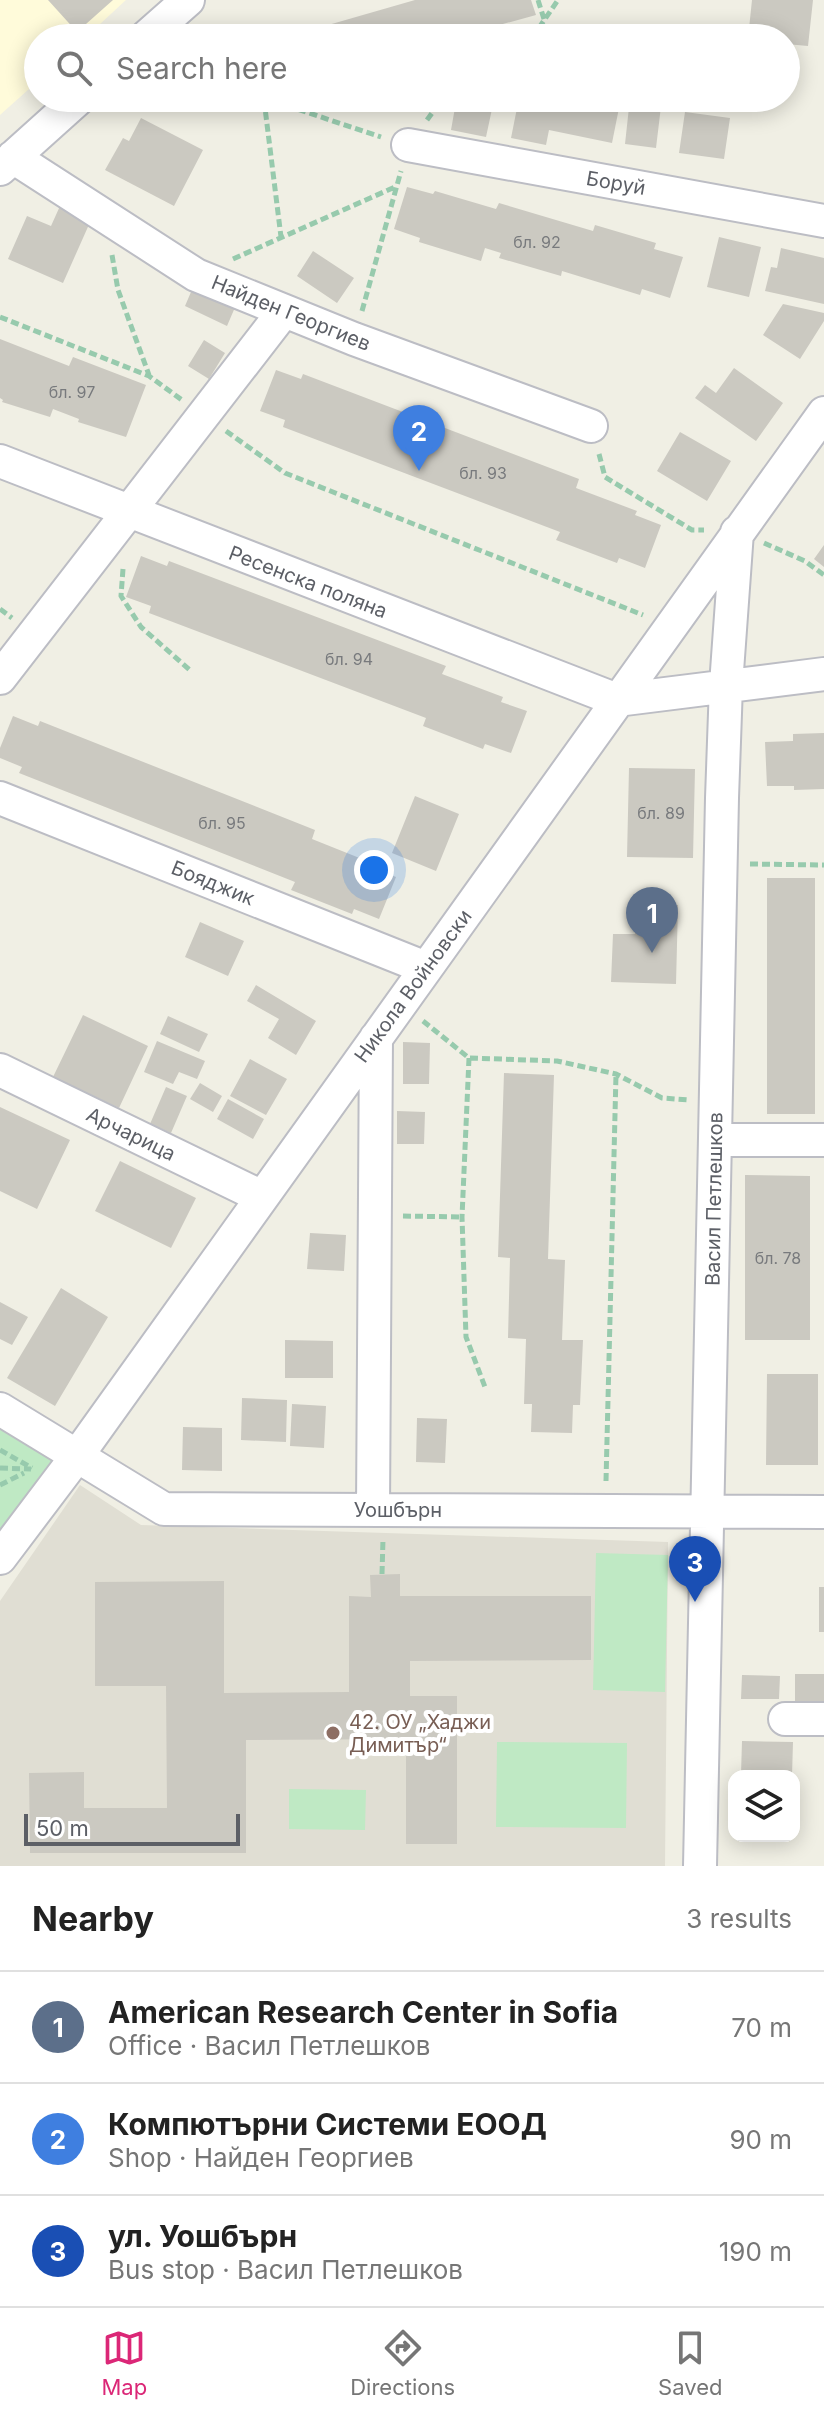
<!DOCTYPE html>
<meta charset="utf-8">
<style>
:root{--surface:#fff;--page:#f2f2f2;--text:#222;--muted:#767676;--line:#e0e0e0;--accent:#db2777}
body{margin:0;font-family:Inter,sans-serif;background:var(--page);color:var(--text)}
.controls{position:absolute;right:24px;bottom:24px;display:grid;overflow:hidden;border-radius:16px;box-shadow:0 4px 20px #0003}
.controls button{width:72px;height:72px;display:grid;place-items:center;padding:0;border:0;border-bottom:2px solid var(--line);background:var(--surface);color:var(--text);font:40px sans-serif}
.scale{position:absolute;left:24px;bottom:20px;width:216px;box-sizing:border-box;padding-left:8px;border:4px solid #5c5f66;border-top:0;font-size:22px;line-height:28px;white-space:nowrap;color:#5c5f66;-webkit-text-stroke:6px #fff;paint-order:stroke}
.you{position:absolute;left:374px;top:870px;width:28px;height:28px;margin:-20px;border:6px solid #fff;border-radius:50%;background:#1a73e8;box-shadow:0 0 0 12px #1a73e833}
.badge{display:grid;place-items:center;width:52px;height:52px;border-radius:50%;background:var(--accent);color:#fff;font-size:26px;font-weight:700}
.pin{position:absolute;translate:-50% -66px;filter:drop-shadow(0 2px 4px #0008)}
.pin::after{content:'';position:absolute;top:42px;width:28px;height:24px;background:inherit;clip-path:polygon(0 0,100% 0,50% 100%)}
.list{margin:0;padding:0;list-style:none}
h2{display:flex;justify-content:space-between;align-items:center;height:104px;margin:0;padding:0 32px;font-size:34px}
h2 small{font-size:26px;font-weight:400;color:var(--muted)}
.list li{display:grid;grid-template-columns:52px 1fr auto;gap:24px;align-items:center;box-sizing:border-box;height:112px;padding:0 32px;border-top:2px solid var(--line)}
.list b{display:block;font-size:30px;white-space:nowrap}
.list p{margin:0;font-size:26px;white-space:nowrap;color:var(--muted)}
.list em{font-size:26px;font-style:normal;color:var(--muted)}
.icon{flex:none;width:44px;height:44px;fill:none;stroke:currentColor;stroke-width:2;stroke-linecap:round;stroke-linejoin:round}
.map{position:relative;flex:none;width:824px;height:1866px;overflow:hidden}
.search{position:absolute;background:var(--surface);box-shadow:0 4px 20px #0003;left:24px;right:24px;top:24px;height:88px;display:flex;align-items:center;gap:20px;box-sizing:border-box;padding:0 28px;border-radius:44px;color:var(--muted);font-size:30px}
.sheet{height:440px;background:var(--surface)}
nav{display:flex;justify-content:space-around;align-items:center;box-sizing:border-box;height:112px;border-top:2px solid var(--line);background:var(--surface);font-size:22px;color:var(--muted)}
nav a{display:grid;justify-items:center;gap:4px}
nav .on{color:var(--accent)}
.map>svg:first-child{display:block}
.commercial{fill:#fffbda}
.education{fill:#e0ded3}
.green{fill:#bfe9c4}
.building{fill:#cbc9c1}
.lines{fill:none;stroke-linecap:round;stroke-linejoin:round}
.minor-casing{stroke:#bcbdc4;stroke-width:36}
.path{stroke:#97caad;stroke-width:5;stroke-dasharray:8 4;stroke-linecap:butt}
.minor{stroke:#fff;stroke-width:32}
.education-dot{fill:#8d6e63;stroke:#fff;stroke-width:3}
.labels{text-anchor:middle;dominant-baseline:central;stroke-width:8;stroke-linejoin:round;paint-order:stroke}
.number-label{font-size:16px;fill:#787a7d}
.street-label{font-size:20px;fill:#5c5f66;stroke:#fff}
.education-label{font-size:20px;fill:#785e54;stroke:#fff;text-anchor:start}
</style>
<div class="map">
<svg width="824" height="1866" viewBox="0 0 824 1866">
<rect width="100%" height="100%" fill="#f0efe4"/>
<!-- commercial -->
<path class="commercial" d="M0 0H126L85 38H38V81L0 115Z"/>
<!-- education -->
<path class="education" d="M80 1485 141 1525 668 1542 665 1866H0V1601Z"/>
<!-- green -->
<path class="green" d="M0 1409 77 1456 0 1558Z
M596 1553 668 1555 665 1692 593 1690Z
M497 1742 627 1743 626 1828 496 1827Z
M289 1789 366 1790 365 1830 289 1829Z"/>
<!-- building -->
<path class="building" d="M48 0H113L77 32Z
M415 0H531L536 15 452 38H283Z
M752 0H813L808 46 786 44V38H748Z
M519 98H621L612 143 549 130 546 145 511 138Z
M630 98H662L656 148 625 144Z
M456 102 492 109 486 137 451 130Z
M685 112 730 118 724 159 679 153Z
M141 118 203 150 174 206 105 170 123 138 129 141Z
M407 187 433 194 435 191 496 209 499 203 593 231 595 225 656 243 654 249 683 257 670 298 642 289 640 295 562 271 561 276 499 258 501 253 485 248 481 261 419 242 420 238 394 229Z
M60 206 91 220 63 283 8 259 27 216 51 226Z
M719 237 761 247 749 297 707 287Z
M781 248 824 258V304L765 291 771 267 777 268Z
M313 251 354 278 337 303 297 276Z
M194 285 236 305 227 326 185 306Z
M783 304 824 313V321L800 359 763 335Z
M0 339 69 366 73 357 146 385 126 437 78 422 79 419 53 409 50 417 2 402 3 400 0 398Z
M204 340 225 353 209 379 188 366Z
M734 368 783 403 756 441 695 398 705 385 716 393Z
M276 370 301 379 303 374 579 479 576 488 637 511 635 515 661 525 645 568 619 558 617 563 556 540 560 532 283 427 285 420 260 411Z
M680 432 731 461 707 501 657 471Z
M824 545V567L814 559Z
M141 556 167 566 169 561 446 666 442 674 503 697 501 702 527 711 511 753 485 744 483 749 423 726 426 718 149 613 151 606 126 597Z
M13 716 38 726 40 721 315 830 312 839 372 863 370 867 396 877 379 919 354 909 352 914 291 890 295 882 19 773 22 767 0 758V748Z
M824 733V789L794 790V786H767L765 742 793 741V734Z
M629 768 695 769 693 858 627 857Z
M415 796 459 814 436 871 392 853Z
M767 878H815V1114H767Z
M635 904 678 905 676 984 611 982 613 934H635Z
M200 922 244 941 228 976 185 957Z
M256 985 316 1021 296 1055 268 1038 279 1019 247 1001Z
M83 1015 148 1046 119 1108 53 1077Z
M168 1016 208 1034 199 1052 160 1034Z
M157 1041 205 1061 197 1079 179 1072 173 1084 144 1072Z
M403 1042 430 1043 429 1084H403Z
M250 1059 287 1079 266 1115 230 1096Z
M504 1073 554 1075 548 1259 565 1260 562 1340H583L580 1405H573L572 1433 531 1432 532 1404H524L526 1339 508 1338 510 1258 498 1257Z
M200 1083 222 1096 213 1112 190 1099Z
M166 1087 187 1096 171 1133 150 1124Z
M228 1099 264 1119 253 1139 217 1119Z
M0 1107 70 1140 37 1209 0 1191Z
M397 1111 425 1112 424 1144H397Z
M120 1161 196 1198 171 1248 95 1211Z
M745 1175 810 1176V1340H745Z
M310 1233 346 1235 344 1271 307 1269Z
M61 1288 108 1317 55 1406 7 1378Z
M0 1302 28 1317 12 1345 0 1339Z
M285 1340 333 1341V1378H285Z
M767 1374H818V1465H766Z
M242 1398 287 1400 286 1442 241 1440Z
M292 1404 326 1406 324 1448 290 1446Z
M417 1418 447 1419 445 1463 416 1462Z
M183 1427 222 1428V1471L182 1470Z
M400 1574V1596H591V1660L410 1661V1696H457V1844H406V1739L246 1740V1853H30L29 1773 84 1772V1808H167L166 1686H95V1582L224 1581V1693L349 1692V1596L371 1597 370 1575Z
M819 1587H824V1632H819Z
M795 1674H824V1703H795Z
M742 1675 780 1676 779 1699H741Z
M742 1741 793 1742 792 1776 741 1774Z"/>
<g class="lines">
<!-- minor casing -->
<g class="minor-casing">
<path id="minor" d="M145 38 188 0
M408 145 824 221
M13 157 196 275 354 339 591 426
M0 169 79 98
M0 461 617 700 824 674
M0 678 284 311
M0 798 426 968
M0 1070 262 1197
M715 1140H824
M0 1409 164 1509 824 1512
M373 1510 376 1038
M0 1558 77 1456 824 413
M785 1719H824
M700 1866 722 798 726 685 737 532"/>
</g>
<!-- path -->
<path class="path" d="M538 0 544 19
M244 27 247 38
M532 38 558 0
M264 98 381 137
M264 100 281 237
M427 120 443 98
M112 255 118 290 149 375
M233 259 395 187
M362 311 401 171
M0 317 149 376 182 400
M226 431 285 473 643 615
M599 454 605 477 692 530H704
M764 543 805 561 824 575
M123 569 121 596 141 627 191 671
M0 609 12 618
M750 864 824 865
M423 1021 469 1058 557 1061 616 1074 662 1098 689 1100
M469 1058 462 1217 466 1337 485 1387
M403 1216 462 1217
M0 1450 32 1468
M0 1468 31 1469
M606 1481 616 1074
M0 1485 24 1473
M382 1574 383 1539"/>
<!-- minor -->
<use href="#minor" class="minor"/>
</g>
<!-- markers -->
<circle class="education-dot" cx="333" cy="1733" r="8"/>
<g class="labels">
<!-- number labels -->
<g class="number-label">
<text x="537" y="242">бл. 92</text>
<text x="72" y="392">бл. 97</text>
<text x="483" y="473">бл. 93</text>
<text x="349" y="659">бл. 94</text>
<text x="661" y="813">бл. 89</text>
<text x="222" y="823">бл. 95</text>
<text x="778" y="1258">бл. 78</text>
</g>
<!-- street labels -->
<g class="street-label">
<text transform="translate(616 183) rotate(10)">Боруй</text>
<text transform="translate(291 313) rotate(22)">Найден Георгиев</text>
<text transform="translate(308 582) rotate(21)">Ресенска поляна</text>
<text transform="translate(213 883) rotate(22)">Бояджик</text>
<text transform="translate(413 986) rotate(-54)">Никола Войновски</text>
<text transform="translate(131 1134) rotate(26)">Арчарица</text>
<text transform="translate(714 1199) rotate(-89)">Васил Петлешков</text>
<text x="398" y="1510">Уошбърн</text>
</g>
<!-- education labels -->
<g class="education-label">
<text x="349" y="1722">42. ОУ „Хаджи<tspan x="349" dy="23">Димитър“</tspan></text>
</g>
</g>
</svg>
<div class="controls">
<button><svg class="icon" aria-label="layers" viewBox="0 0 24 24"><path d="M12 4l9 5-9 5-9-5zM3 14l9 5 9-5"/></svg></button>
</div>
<div class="scale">50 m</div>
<div class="you"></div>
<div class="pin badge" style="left:652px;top:953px;background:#5c6f8a">1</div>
<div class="pin badge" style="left:419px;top:471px;background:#3f7fe0">2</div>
<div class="pin badge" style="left:695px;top:1602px;background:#1a4fb4">3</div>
<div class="search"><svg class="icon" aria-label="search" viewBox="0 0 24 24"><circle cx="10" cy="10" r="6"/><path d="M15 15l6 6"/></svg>Search here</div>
</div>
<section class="sheet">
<h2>Nearby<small>3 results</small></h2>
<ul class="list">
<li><span class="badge" style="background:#5c6f8a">1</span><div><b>American Research Center in Sofia</b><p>Office · Васил Петлешков</p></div><em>70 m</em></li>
<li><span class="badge" style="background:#3f7fe0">2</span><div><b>Компютърни Системи ЕООД</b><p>Shop · Найден Георгиев</p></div><em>90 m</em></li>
<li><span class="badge" style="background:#1a4fb4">3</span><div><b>ул. Уошбърн</b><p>Bus stop · Васил Петлешков</p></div><em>190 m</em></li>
</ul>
</section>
<nav>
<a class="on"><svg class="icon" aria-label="map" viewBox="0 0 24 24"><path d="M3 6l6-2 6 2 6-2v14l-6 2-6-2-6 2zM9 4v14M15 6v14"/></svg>Map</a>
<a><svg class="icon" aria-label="directions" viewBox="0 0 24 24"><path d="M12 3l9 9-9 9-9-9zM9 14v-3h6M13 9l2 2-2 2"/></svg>Directions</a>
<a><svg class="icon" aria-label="saved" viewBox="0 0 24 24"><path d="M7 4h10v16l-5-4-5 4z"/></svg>Saved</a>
</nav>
